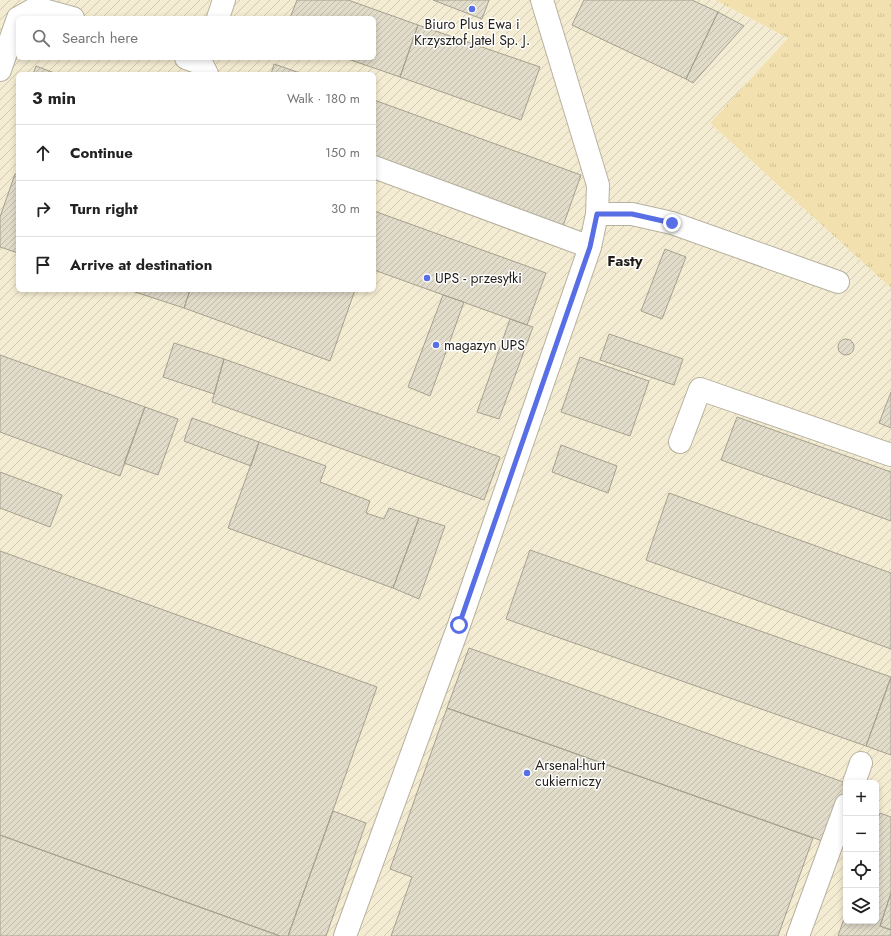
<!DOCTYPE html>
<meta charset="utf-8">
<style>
:root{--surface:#fff;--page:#f2f2f2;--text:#222;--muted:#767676;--line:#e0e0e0}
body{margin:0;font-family:Jost,sans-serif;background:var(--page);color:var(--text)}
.controls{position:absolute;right:12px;bottom:12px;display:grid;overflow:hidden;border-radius:6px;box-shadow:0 2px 6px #0003}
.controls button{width:36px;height:36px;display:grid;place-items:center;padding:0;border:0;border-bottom:1px solid var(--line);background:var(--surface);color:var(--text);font:20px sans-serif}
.stop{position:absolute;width:12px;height:12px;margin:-9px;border:3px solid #586ee4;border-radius:50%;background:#fff}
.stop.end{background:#586ee4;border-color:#fff;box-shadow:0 1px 4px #0008}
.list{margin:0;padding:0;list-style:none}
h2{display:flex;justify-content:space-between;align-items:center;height:52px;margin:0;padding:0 16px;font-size:17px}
h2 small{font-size:13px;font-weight:400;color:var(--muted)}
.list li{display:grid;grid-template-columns:26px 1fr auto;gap:12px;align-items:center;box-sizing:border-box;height:56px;padding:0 16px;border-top:1px solid var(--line)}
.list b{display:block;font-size:15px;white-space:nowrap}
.list em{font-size:13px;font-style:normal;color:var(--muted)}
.icon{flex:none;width:22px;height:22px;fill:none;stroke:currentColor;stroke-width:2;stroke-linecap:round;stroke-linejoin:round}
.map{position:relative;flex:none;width:891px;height:936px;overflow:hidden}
.search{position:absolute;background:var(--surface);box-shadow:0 2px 6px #0003;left:16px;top:16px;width:360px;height:44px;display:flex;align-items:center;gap:10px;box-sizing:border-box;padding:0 14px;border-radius:6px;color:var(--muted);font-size:15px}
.panel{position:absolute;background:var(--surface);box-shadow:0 2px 6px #0003;left:16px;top:72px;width:360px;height:220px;border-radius:6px}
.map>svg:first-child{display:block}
.industrial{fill:url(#industrial-furrows);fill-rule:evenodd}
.grass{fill:url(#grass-tufts)}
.building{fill:url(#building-hatch);stroke:#a6a08f}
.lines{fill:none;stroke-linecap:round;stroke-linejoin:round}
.minor-casing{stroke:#b7b19f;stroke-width:24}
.minor{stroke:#fff;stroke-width:22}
.route{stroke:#586ee4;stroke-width:5}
.poi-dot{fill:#586ee4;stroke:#fff;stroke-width:1.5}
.labels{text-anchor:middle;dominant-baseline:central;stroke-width:3;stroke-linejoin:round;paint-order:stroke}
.poi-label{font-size:14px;fill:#211e18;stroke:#fff;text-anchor:start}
.neighbourhood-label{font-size:15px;font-weight:bold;fill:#211e18;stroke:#fff}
</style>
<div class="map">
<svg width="891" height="936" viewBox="0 0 891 936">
<defs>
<pattern id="industrial-furrows" width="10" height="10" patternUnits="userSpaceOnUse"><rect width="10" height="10" fill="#f4ecd2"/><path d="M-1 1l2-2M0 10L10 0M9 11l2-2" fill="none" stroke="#d1cab4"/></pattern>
<pattern id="grass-tufts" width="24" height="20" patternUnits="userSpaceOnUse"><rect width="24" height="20" fill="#f2e1ae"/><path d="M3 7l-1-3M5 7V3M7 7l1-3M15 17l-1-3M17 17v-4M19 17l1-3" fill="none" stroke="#cfc195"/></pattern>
<pattern id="building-hatch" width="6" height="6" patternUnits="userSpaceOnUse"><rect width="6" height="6" fill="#e1dbc9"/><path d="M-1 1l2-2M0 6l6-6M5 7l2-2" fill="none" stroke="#c1bcac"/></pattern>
</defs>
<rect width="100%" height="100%" fill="#fdf7e4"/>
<!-- industrial -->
<path class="industrial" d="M0 0H715L788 38 710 123 891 288V936H0ZM18 18H374V58H18ZM18 74H374V290H18ZM846 783H876V921H846Z"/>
<!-- grass -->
<path class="grass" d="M715 0H891V288L710 123 788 38Z"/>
<!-- building -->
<path class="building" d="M297 0H348L418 25 400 77 345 58H374V18H290Z
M433 0H489L482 19Z
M584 0H692L718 12 686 79 572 25Z
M718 12 744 26 693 83 686 79Z
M418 25 540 67 521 120 400 77Z
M274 64 303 74H271Z
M36 66 57 74H33Z
M374 100 581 175 563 226 374 158Z
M15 174 18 175V253L0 247V217Z
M374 211 546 273 527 325 374 270Z
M665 249 686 257 662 319 641 311Z
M129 290H190L184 308Z
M190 290H355L330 361 184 308Z
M443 295 464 302 430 396 408 387Z
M510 319 533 327 499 419 477 412Z
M609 334 683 359 674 385 600 360Z
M838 347a8 8 0 1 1 16 0a8 8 0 1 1-16 0Z
M174 343 224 359 214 394 163 377Z
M0 355 145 407 120 476 0 432Z
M580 357 649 381 630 436 561 412Z
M224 359 500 457 484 500 212 402Z
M891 392V428L879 423Z
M145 407 178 419 158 475 124 463Z
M737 417 891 472V521L721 460Z
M192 418 259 442 251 466 184 441Z
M259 442 326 466 320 482 370 501 366 513 384 519 389 508 419 518 393 588 228 528Z
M561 445 617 466 608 493 552 472Z
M0 472 62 495 50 527 0 508Z
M669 493 891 573V649L646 560Z
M419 518 445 526 419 599 393 588Z
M530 550 891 677 866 746 506 619Z
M0 551 377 687 288 936H280L0 835Z
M469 648 846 783V790L828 843 447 708Z
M891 677V755L866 746Z
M447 708 813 838 778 936H391L412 877 390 869Z
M333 811 366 823 326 936H288Z
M880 813 891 817V893L880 926 891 930V936H838L846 913V921H876V824Z
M0 835 280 936H0Z
M891 893V930L880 926Z"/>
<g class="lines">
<!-- minor casing -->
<g class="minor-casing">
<path id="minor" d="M18 18 36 8 73 18
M218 18 224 0
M186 58 202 64 207 74
M0 70 18 18
M374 167 590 247
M597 214H632L672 223 838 282
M680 442 700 389 891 455
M854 783 861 763
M345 936 459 625 590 247 597 214 598 185 542 0
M798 936 846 805"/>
</g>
<!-- minor -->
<use href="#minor" class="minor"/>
</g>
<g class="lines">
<!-- route -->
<path class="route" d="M459 625 590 247 597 214H632L672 223"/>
</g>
<!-- markers -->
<g class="poi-dot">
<circle cx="472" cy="9" r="4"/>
<circle cx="427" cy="278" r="4"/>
<circle cx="436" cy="345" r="4"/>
<circle cx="527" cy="773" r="4"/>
</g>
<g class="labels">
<!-- poi labels -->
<g class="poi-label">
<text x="472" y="24" text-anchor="middle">Biuro Plus Ewa i<tspan x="472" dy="16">Krzysztof Jatel Sp. J.</tspan></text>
<text x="435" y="278">UPS - przesyłki</text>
<text x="444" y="345">magazyn UPS</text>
<text x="535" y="765">Arsenal-hurt<tspan x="535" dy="16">cukierniczy</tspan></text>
</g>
<!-- neighbourhood labels -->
<g class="neighbourhood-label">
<text x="625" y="261">Fasty</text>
</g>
</g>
</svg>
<div class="controls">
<button>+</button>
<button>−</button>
<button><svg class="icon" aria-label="locate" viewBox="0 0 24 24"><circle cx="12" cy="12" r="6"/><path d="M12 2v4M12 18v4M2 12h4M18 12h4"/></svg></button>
<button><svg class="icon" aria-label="layers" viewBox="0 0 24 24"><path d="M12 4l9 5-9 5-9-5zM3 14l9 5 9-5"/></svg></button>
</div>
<div class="stop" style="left:459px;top:625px"></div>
<div class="stop end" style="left:672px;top:223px"></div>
<div class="search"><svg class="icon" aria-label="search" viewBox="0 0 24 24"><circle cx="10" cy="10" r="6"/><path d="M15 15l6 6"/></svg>Search here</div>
<section class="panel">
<h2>3 min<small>Walk · 180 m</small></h2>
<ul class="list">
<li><svg class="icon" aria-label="ahead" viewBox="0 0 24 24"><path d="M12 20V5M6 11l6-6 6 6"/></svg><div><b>Continue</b></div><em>150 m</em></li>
<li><svg class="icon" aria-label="right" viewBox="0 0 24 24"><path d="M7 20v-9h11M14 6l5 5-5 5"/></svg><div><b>Turn right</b></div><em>30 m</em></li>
<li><svg class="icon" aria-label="arrive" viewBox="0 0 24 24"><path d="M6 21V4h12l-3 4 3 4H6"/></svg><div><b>Arrive at destination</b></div></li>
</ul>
</section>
</div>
